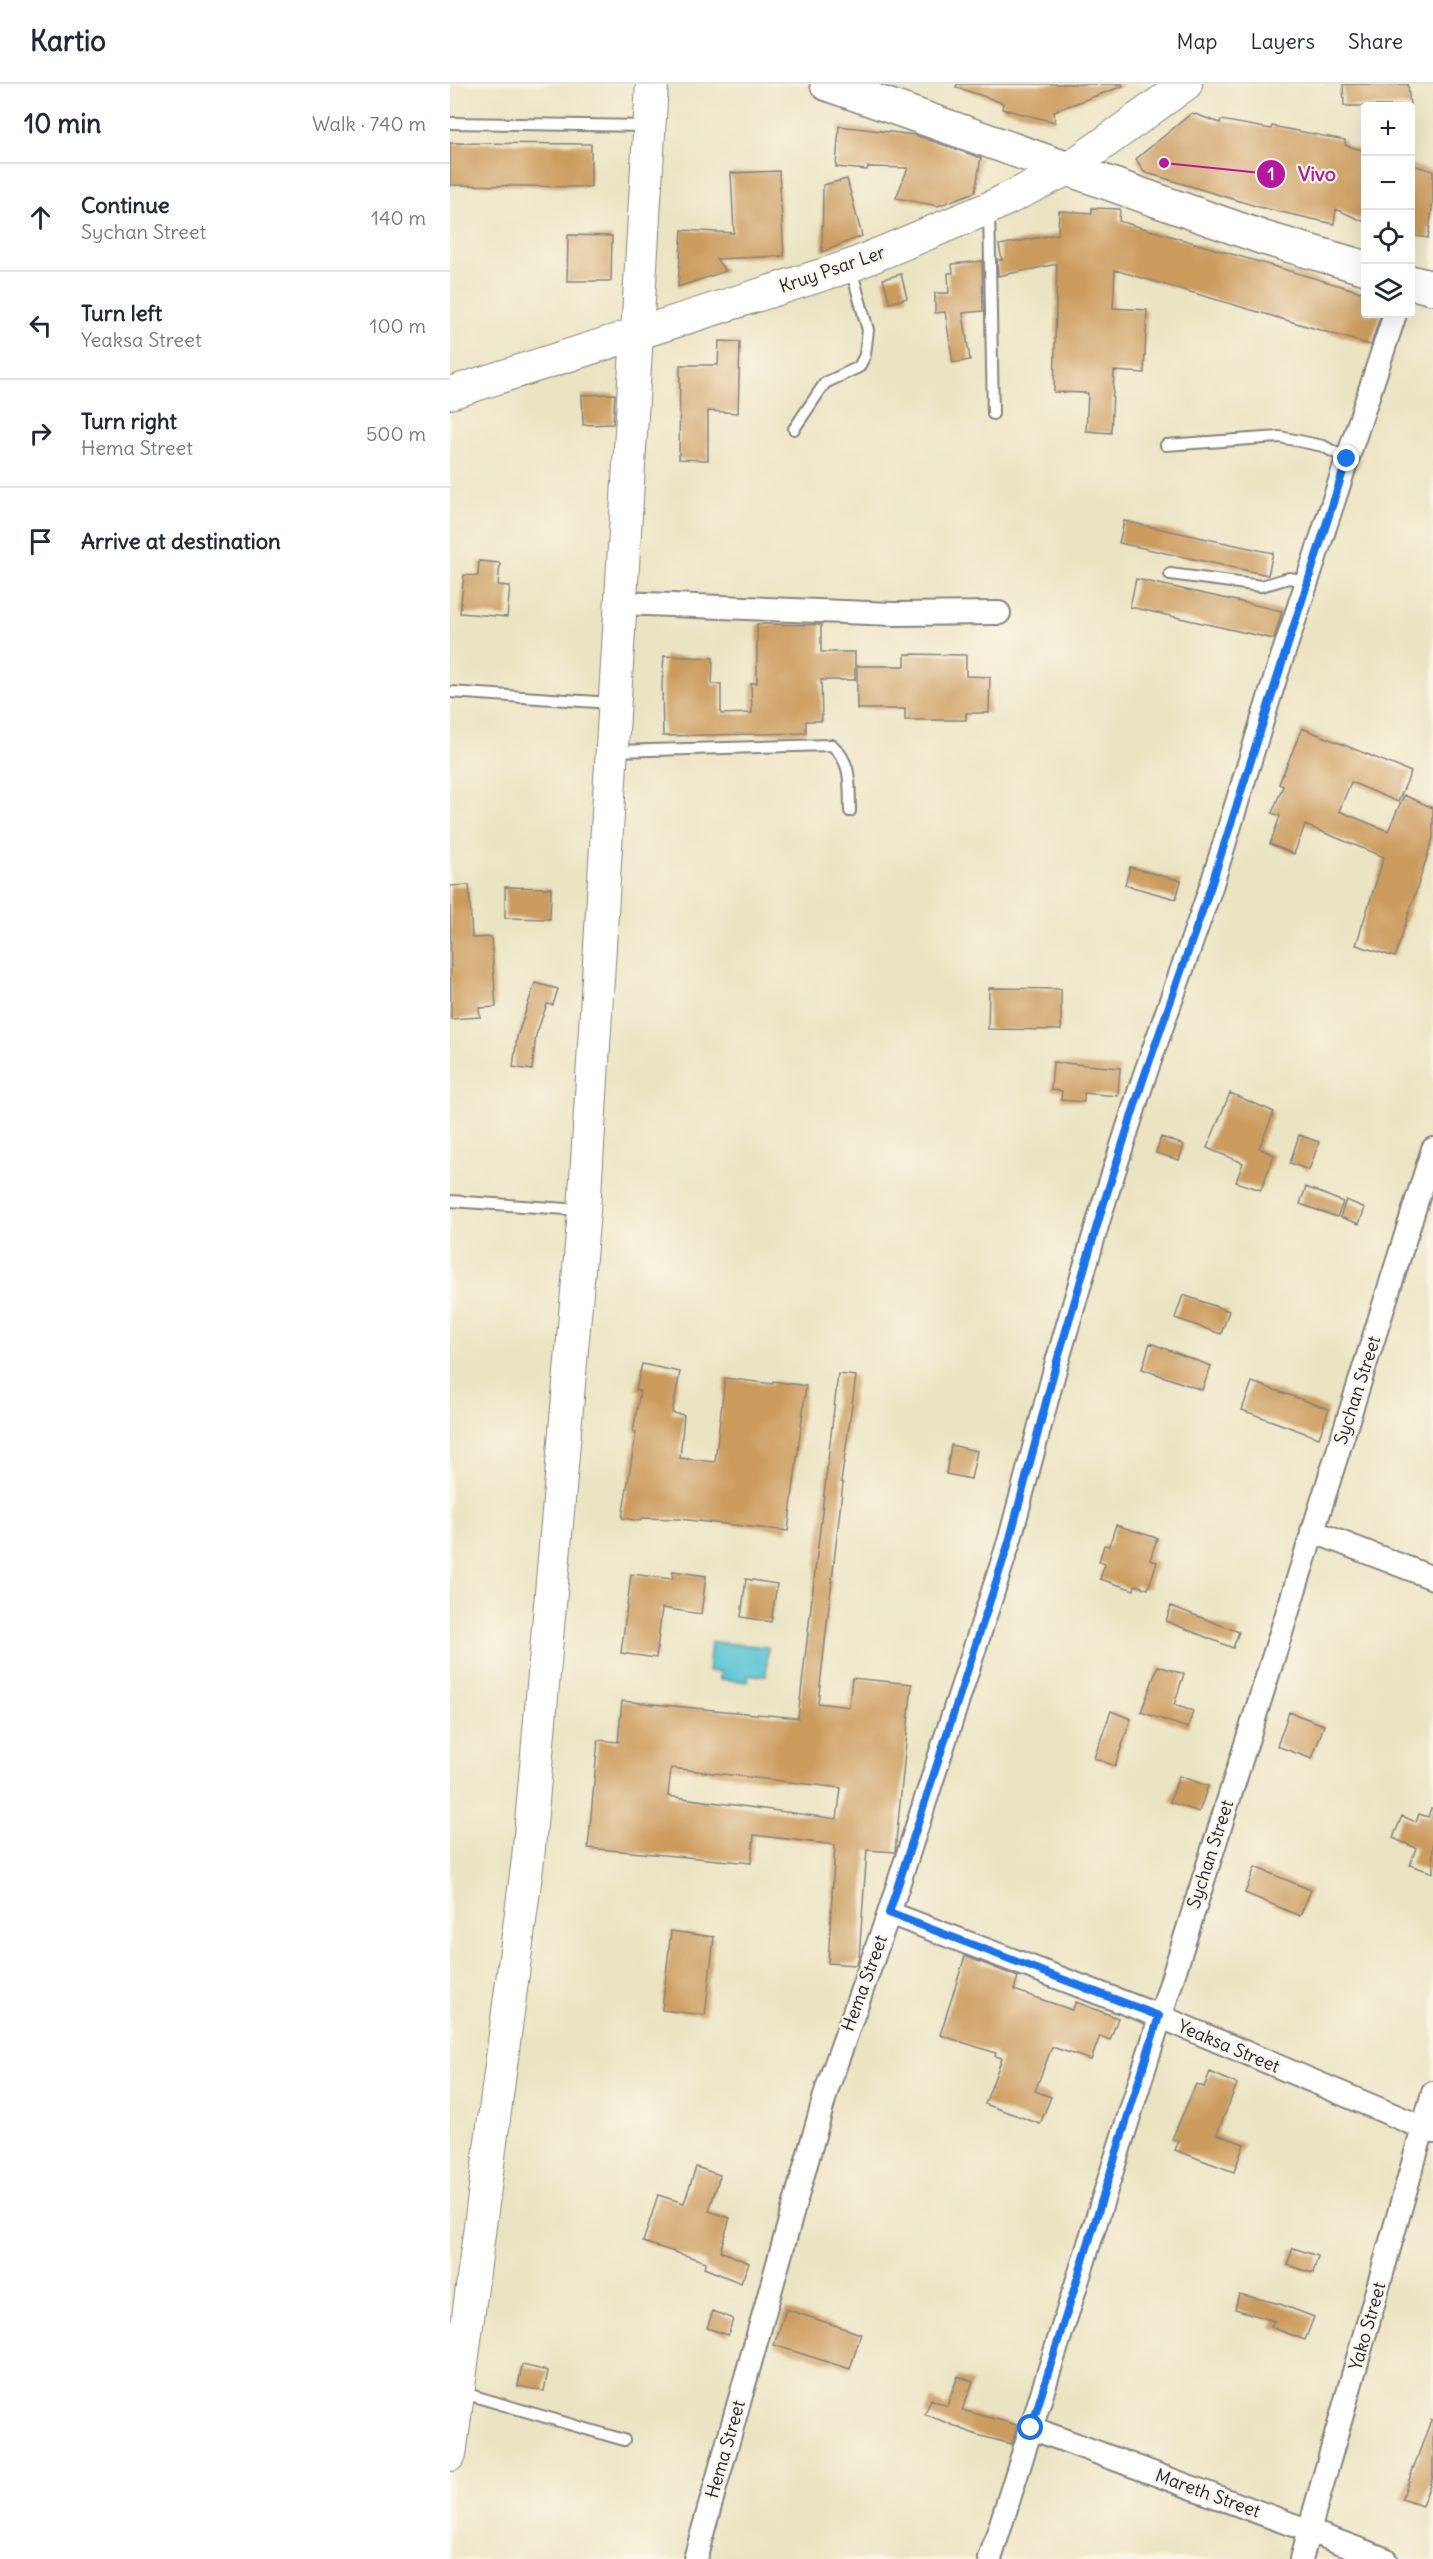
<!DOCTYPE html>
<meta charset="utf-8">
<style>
:root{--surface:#fff;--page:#f2f2f3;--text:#1f2937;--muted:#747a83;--line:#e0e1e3}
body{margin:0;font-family:Delius,sans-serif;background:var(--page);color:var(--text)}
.controls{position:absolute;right:18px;top:18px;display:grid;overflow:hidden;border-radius:6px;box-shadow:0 6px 24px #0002}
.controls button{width:54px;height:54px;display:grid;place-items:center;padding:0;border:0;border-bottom:2px solid var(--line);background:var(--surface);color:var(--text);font:30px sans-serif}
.stop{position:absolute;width:18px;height:18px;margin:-14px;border:4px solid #1a73e8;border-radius:50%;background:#fff}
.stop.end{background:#1a73e8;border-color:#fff;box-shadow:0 2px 6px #0008}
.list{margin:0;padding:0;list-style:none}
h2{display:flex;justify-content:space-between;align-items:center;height:78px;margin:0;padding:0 24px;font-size:26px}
h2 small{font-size:20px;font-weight:400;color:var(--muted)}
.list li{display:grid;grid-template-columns:39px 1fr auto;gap:18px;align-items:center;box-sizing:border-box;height:108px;padding:0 24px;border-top:2px solid var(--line)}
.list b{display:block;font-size:22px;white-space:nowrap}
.list p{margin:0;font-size:20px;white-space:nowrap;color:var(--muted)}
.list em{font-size:20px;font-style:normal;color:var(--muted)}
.icon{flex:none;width:33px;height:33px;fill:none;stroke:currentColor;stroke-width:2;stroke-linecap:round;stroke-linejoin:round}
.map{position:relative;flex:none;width:983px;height:2475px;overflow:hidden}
header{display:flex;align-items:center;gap:36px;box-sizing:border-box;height:84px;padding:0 30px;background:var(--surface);border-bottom:2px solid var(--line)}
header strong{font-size:28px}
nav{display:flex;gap:33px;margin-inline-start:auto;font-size:21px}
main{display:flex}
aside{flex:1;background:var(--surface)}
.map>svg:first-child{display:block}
.water{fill:#59c5d3;stroke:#3e7487;stroke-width:1.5}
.building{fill:#cc9c5f;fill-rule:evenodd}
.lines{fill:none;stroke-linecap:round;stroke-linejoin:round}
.lane-casing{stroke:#86837f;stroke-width:14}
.street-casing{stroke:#86837f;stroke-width:26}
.secondary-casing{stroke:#86837f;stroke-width:34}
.highway-casing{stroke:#86837f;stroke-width:36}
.lane{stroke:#fff;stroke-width:10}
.street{stroke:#fff;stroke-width:22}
.secondary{stroke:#fff;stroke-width:32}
.highway{stroke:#fff;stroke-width:33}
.route{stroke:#1a73e8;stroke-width:8}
.labels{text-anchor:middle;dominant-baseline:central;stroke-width:4.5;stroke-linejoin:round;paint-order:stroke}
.street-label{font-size:18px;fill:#22223b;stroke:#fcf5e5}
.leader{fill:none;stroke:#b5179e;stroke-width:2}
.callout-dot{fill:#b5179e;stroke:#fcf5e5;stroke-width:2}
.mark-label{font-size:18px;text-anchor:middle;font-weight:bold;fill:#fff}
.callout-label{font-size:20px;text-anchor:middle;font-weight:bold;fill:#b5179e;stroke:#fcf5e5;stroke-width:4.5;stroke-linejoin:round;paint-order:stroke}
</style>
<header>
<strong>Kartio</strong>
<nav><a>Map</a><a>Layers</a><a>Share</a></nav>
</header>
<main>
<aside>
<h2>10 min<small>Walk · 740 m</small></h2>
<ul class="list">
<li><svg class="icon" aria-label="ahead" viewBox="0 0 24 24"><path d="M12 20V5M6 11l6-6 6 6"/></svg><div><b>Continue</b><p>Sychan Street</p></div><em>140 m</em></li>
<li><svg class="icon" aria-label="left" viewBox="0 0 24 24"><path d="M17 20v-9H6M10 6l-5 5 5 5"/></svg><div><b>Turn left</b><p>Yeaksa Street</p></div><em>100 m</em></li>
<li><svg class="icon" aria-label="right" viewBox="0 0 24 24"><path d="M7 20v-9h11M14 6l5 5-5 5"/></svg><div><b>Turn right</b><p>Hema Street</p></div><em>500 m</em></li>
<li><svg class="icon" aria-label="arrive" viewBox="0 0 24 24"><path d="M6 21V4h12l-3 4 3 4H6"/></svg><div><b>Arrive at destination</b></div></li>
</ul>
</aside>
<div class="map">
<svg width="983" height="2475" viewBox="0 0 983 2475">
<rect width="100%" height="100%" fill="#fcf5e5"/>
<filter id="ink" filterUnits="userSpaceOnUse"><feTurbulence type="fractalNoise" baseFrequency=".0167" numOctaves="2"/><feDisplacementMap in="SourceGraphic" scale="12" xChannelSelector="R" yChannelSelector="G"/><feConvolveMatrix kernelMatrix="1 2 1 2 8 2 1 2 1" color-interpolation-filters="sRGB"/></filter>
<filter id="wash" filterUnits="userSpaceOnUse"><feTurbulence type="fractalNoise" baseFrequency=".008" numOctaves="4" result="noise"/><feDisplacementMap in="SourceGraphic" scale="24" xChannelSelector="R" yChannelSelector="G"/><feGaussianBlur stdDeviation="1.35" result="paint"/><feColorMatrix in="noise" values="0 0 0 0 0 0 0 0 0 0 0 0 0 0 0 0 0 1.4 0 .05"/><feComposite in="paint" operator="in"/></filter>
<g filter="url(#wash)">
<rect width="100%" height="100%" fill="#ebe4c3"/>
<!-- water -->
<path class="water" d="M261 1558 318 1563 316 1592 299 1591 298 1598 270 1595 271 1588 258 1587Z"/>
<g id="blocks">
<!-- building -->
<path class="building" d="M507 0H672L673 2 604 27 605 38 552 25 553 19 506 3Z
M893 0H958L960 22H894Z
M742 29 770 39 771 36 821 45 822 42 895 56V61L915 67V138L886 125 884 140 809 123 694 88 686 75Z
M389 42 465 51 531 74 525 108 488 122 446 114 458 84 418 83 417 86 386 83Z
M0 59 141 60V103L0 101Z
M960 80 983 87V117L978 154 960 151Z
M329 87 334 172 266 175 276 187 228 203 232 146 284 149 281 89Z
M397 95 412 152 372 168 373 101Z
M642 124 670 125 669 137 915 209V230H931L921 261 665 186 663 224 697 226 694 289 664 287 661 349 636 347 638 309 604 308 607 180 548 192 547 176H552L549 161 608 150 609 127 642 129Z
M118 151 162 152 161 197H117Z
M532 177 533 227 513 229 520 276 503 279 495 228 485 229V209H499L498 189H503L502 180Z
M451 190 457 214 440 219 433 195Z
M269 257 290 258 288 329 258 327V376L229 375 230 281H268Z
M165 310 163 340 133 341 132 311Z
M674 437 823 469 818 491 669 459Z
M29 477 50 479 48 501 60 502 57 533 10 529 14 491 28 492Z
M686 495 832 527 824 555 680 523Z
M307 540 371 541V568H405V596H371L372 637H356V649L213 652 212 601 214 572 263 574 262 600H271V630L302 629 301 599H307Z
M455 570 516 571V592L540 593 539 629H516V636H455V625H407V582H455Z
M852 644 961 688 948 718 901 698 889 727 938 747 954 711 983 724V754L945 873 906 861 934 773 855 741 844 770 820 760 830 732 822 729 833 702 829 700Z
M680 783 731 797 726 815 675 801Z
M19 801 22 854 41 853 46 923 29 924 30 933 1 935 0 802Z
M55 803 101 804 100 835 55 834Z
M85 899 108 905 103 921 97 920 86 951 82 986 63 983 67 953Z
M539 904 611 905V946L538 945Z
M603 978 670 984 668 1012 634 1009V1018L611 1016 612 1007 601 1006Z
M780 1009 824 1028 809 1064 824 1071 811 1106 786 1098 793 1079 757 1064Z
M849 1051 869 1058 859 1086 840 1079Z
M711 1053 734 1061 729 1076 706 1069Z
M856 1103 893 1118 887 1133 850 1120Z
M896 1116 915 1124 909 1140 890 1133Z
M733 1211 779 1227 771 1250 725 1234Z
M700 1259 761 1282 752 1306 692 1285Z
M192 1280 230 1288 222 1329 234 1331 230 1374 265 1378 275 1294 323 1300V1297L356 1302 338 1447 229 1435 191 1434 190 1437 172 1434 186 1348H183L190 1307 186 1306Z
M388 1290 406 1292 391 1398 393 1399 368 1619 399 1623 402 1594 462 1600 445 1768 417 1766 409 1873 406 1881 378 1879 385 1761 304 1751 301 1779 138 1764 148 1656 168 1658 172 1617 348 1634ZM221 1684 391 1704 387 1735 218 1712Z
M802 1298 879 1325 869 1354 792 1326Z
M501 1361 527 1367 521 1395 496 1390Z
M666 1441 707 1454 700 1476 707 1478 698 1505 685 1501 684 1506 650 1495 655 1480 649 1478 654 1461 659 1462Z
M223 1487 256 1492 251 1530 212 1524 206 1574 171 1569 181 1490 222 1495Z
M296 1495 327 1500 321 1538 291 1533Z
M721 1522 789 1548 783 1564 716 1537Z
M708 1582 734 1590 724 1621 743 1627 738 1644 691 1628Z
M661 1627 681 1635 665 1682 644 1674Z
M839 1628 874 1641 862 1675 827 1662Z
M729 1692 758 1702 749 1728 720 1718Z
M981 1724H983V1789L960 1781 966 1764 943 1754 952 1732 966 1738 969 1730 978 1733Z
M805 1783 861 1806 850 1832 795 1809Z
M221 1847 264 1853 255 1931 212 1926Z
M515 1872 568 1893 564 1906 622 1926 626 1918 668 1934 660 1956 650 1952 641 1976 602 1963 585 2007 601 2013 590 2040 535 2020 552 1974 545 1972 546 1969 490 1951Z
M760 1988 787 2000 767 2050 794 2060 784 2088 725 2066 729 2057 722 2055 746 2000 754 2003Z
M246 2083 270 2091 259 2127 280 2134 270 2167 299 2179 291 2199 254 2184 256 2178 193 2158 208 2111 234 2119Z
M843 2164 868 2172 863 2189 837 2181Z
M789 2210 830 2220 864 2233 855 2256 821 2243 824 2237 785 2225Z
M336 2225 411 2250 400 2285 324 2261Z
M263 2227 283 2235 278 2251 257 2244Z
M72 2281 98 2287 94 2307 68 2302Z
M508 2292 523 2298 512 2326 567 2341 562 2360 527 2351 475 2330 481 2315 497 2322Z
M981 2336H983V2392L972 2422 952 2415Z"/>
</g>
</g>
<g filter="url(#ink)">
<use href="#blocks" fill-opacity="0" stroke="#86837f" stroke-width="1.5"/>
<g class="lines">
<!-- lane casing -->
<g class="lane-casing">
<path id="lane" d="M0 39 197 42
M539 127 543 330
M344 345 375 299 409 283 415 271 418 246 401 185
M716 361 830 353 873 362 897 375
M720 490 811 502 839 494 857 497
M0 608 161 619
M164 667 382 661C403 680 399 701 400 727
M0 1117 131 1126
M10 2308 174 2356"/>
</g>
<!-- street casing -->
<g class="street-casing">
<path id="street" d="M171 519 444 530 549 529
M862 1447 983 1494
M439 1829 709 1932 983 2048
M581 2344 935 2475
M245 2475 377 2005 439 1829 559 1458 605 1285 651 1128 693 996 761 803 825 595 945 230
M540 2475 983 1065
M851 2475 983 2009"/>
</g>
<!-- secondary casing -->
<g class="secondary-casing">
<path id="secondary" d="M0 309 400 182 539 124 618 85 736 0
M0 2371 78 1775 134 1127 202 0"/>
</g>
<!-- highway casing -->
<g class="highway-casing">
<path id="highway" d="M377 0 814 154 916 184
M960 198 983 204"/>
</g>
<!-- lane -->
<use href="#lane" class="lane"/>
<!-- street -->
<use href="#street" class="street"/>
<!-- secondary -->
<use href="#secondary" class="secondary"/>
<!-- highway -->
<use href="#highway" class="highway"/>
</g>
</g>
<g class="lines" filter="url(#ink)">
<!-- route -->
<path class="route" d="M581 2344 709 1932 439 1829 559 1458 605 1284 651 1128 693 996 761 802 897 375"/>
</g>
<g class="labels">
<!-- street labels -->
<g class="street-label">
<text transform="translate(382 185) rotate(-19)">Kruy Psar Ler</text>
<text transform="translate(907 1306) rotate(-72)">Sychan Street</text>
<text transform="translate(760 1770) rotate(-72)">Sychan Street</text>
<text transform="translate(414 1899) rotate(-70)">Hema Street</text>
<text transform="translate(779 1962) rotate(23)">Yeaksa Street</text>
<text transform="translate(917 2242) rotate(-74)">Yako Street</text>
<text transform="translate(275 2365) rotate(-74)">Hema Street</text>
<text transform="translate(758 2409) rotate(20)">Mareth Street</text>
</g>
</g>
<!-- callouts -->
<path class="leader" d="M714 79L821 90"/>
<g class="callout-dot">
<circle cx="714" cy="79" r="6"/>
<circle cx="821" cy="90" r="15"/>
</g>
<g class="mark-label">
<text x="821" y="96">1</text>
</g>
<g class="callout-label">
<text x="867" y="97">Vivo</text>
</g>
</svg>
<div class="controls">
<button>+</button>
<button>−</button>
<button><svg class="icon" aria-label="locate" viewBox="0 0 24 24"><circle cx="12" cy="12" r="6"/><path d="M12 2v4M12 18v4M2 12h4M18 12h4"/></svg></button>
<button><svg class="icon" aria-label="layers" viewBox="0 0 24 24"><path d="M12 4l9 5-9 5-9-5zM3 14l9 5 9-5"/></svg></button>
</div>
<div class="stop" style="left:581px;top:2344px"></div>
<div class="stop end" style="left:897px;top:375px"></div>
</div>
</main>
